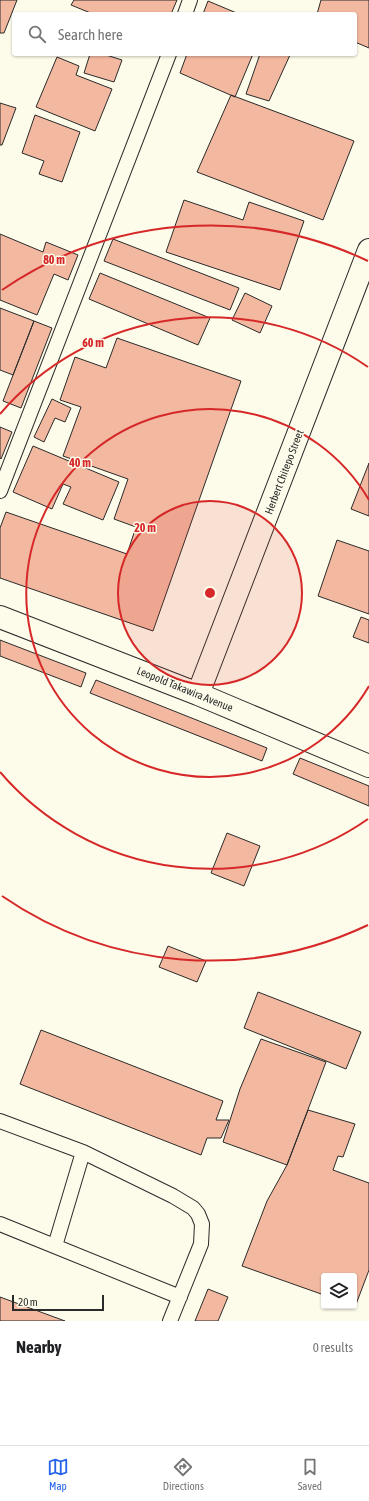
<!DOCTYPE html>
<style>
:root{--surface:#fff;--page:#f2f2f2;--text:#202124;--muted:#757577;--line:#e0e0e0;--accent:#2563eb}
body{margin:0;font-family:"Asap Condensed",sans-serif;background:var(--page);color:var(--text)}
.controls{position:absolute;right:12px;bottom:12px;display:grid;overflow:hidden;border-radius:4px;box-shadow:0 1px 3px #0004}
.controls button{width:36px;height:36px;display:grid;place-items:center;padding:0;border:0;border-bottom:1px solid var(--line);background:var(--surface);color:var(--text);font:20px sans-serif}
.scale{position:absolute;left:12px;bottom:10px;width:92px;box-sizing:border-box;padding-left:4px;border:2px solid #2b2b2b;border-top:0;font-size:11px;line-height:14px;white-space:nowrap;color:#2b2b2b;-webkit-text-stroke:3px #fdfbea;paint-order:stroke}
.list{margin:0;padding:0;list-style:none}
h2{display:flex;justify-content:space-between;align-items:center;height:52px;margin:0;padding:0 16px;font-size:17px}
h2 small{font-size:13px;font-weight:400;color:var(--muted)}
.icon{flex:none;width:22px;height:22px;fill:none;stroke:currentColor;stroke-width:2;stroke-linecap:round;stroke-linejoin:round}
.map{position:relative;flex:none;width:369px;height:1321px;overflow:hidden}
.search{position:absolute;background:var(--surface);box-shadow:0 1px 3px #0004;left:12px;right:12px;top:12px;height:44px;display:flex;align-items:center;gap:10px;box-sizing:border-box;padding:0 14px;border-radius:4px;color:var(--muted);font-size:15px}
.sheet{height:124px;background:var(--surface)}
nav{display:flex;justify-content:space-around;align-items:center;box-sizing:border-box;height:56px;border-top:1px solid var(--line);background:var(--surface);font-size:11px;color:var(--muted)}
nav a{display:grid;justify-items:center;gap:2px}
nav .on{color:var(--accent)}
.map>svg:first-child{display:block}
.building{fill:#f2b8a0;stroke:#2b2b2b}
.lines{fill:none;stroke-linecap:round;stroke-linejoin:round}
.lane-casing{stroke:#2b2b2b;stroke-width:16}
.street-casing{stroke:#2b2b2b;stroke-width:24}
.lane{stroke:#fdfbea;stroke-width:14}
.street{stroke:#fdfbea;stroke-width:22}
.ring{fill:none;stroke:#d62828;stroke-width:2}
.labels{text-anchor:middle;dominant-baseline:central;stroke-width:3;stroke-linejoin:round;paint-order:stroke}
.street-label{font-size:11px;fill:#2b2b2b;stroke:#fdfbea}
.centre{fill:#d62828;stroke:#fdfbea;stroke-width:2}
.ring-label{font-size:12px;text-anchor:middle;font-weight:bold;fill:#d62828;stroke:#fdfbea;stroke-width:3;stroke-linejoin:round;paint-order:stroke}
</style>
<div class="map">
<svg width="369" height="1321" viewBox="0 0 369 1321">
<rect width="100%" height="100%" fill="#fdfbea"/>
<!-- building -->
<path class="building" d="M0 0H17L4 33H0Z
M74 0H177L171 14H93L71 5Z
M321 0H369V48L355 42V14H317Z
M208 1 239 14H203Z
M90 54H103L122 60 114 82 84 73Z
M187 54H253L235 97 180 73Z
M260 54 290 55 269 101 246 94Z
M57 57 79 66 76 75 112 89 95 131 36 107Z
M231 95 354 141 323 220 197 172Z
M0 103 16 108 2 145H0Z
M35 115 80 132 62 182 39 174 44 161 22 153Z
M184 200 243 220 249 202 304 221 280 290 166 252Z
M0 234 43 252 46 242 78 255 68 280 54 274 37 315 0 300Z
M113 239 239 288 230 310 104 261Z
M100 273 210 318 198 345 89 299Z
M245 293 272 306 260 333 232 320Z
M0 308 34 321 13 375 0 370Z
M34 321 52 328 21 408 3 401Z
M117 338 241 381 153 631 0 578V528L6 512 127 554 136 527 114 519 128 479 63 456 81 407 60 400 75 357 106 368Z
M52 399 71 408 65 422 55 418 44 442 34 437Z
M0 427 12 432 1 459 0 458Z
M33 446 119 482 103 520 63 504 71 487 63 484 52 509 13 492Z
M369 463V516L351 509Z
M337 540 369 551V614L318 596Z
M361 617 369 620V643L353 637Z
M0 640 86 673 81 687 0 656Z
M96 680 267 748 262 761 90 693Z
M300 758 369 786V806L293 774Z
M227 833 260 846 244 886 211 873Z
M168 946 206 961 197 982 159 967Z
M258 992 361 1032 346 1069 244 1028Z
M41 1030 223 1101 216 1120H229L221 1138H207L201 1155 20 1084Z
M261 1039 326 1062 287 1165 223 1142 240 1089Z
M308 1110 355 1124 343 1157 338 1156 333 1170 369 1183V1270L355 1307 353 1306 354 1276H324V1295L242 1266 267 1201 287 1165Z
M208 1289 228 1297 218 1321H195Z
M0 1297 65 1321H0Z"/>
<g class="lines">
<!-- lane casing -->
<g class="lane-casing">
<path id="lane" d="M185 14 190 0
M0 491 169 54
M0 1121 83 1152 173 1196 193 1208 198 1214 202 1224 201 1244 170 1321
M0 1224 180 1297
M55 1246 83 1152"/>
</g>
<!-- street casing -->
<g class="street-casing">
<path id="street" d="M0 617 198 694 369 766
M198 694 369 250"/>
</g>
<!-- lane -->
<use href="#lane" class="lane"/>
<!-- street -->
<use href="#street" class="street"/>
</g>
<!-- distance rings -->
<circle cx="210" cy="593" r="92" fill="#d62828" fill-opacity=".12"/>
<g class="ring">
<circle cx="210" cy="593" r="92"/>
<path d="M369 686A184 184 0 1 1 369 500"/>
<path d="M368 819A276 276 0 0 1 0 772M0 414A276 276 0 0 1 368 367"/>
<path d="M368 925A368 368 0 0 1 2 896M2 290A368 368 0 0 1 368 261"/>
</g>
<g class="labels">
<!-- street labels -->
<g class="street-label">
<text transform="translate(284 472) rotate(-69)">Herbert Chitepo Street</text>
<text transform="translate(185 689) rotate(22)">Leopold Takawira Avenue</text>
</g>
</g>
<circle cx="210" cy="593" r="6" class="centre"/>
<g class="ring-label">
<text x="54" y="264">80 m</text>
<text x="93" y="347">60 m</text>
<text x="80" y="467">40 m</text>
<text x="145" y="532">20 m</text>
</g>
</svg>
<div class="controls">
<button><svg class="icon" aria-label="layers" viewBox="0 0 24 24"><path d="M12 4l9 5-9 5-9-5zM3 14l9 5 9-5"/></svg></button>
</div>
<div class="scale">20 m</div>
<div class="search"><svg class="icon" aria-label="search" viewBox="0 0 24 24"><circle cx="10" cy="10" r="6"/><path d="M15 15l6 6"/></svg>Search here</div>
</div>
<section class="sheet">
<h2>Nearby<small>0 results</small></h2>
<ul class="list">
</ul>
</section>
<nav>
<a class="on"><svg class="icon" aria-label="map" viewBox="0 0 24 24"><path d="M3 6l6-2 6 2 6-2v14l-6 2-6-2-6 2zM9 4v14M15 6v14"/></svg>Map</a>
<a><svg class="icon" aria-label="directions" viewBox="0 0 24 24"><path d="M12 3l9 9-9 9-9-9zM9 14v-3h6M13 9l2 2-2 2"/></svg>Directions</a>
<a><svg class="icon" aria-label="saved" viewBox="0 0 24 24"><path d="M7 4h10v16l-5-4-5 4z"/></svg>Saved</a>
</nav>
